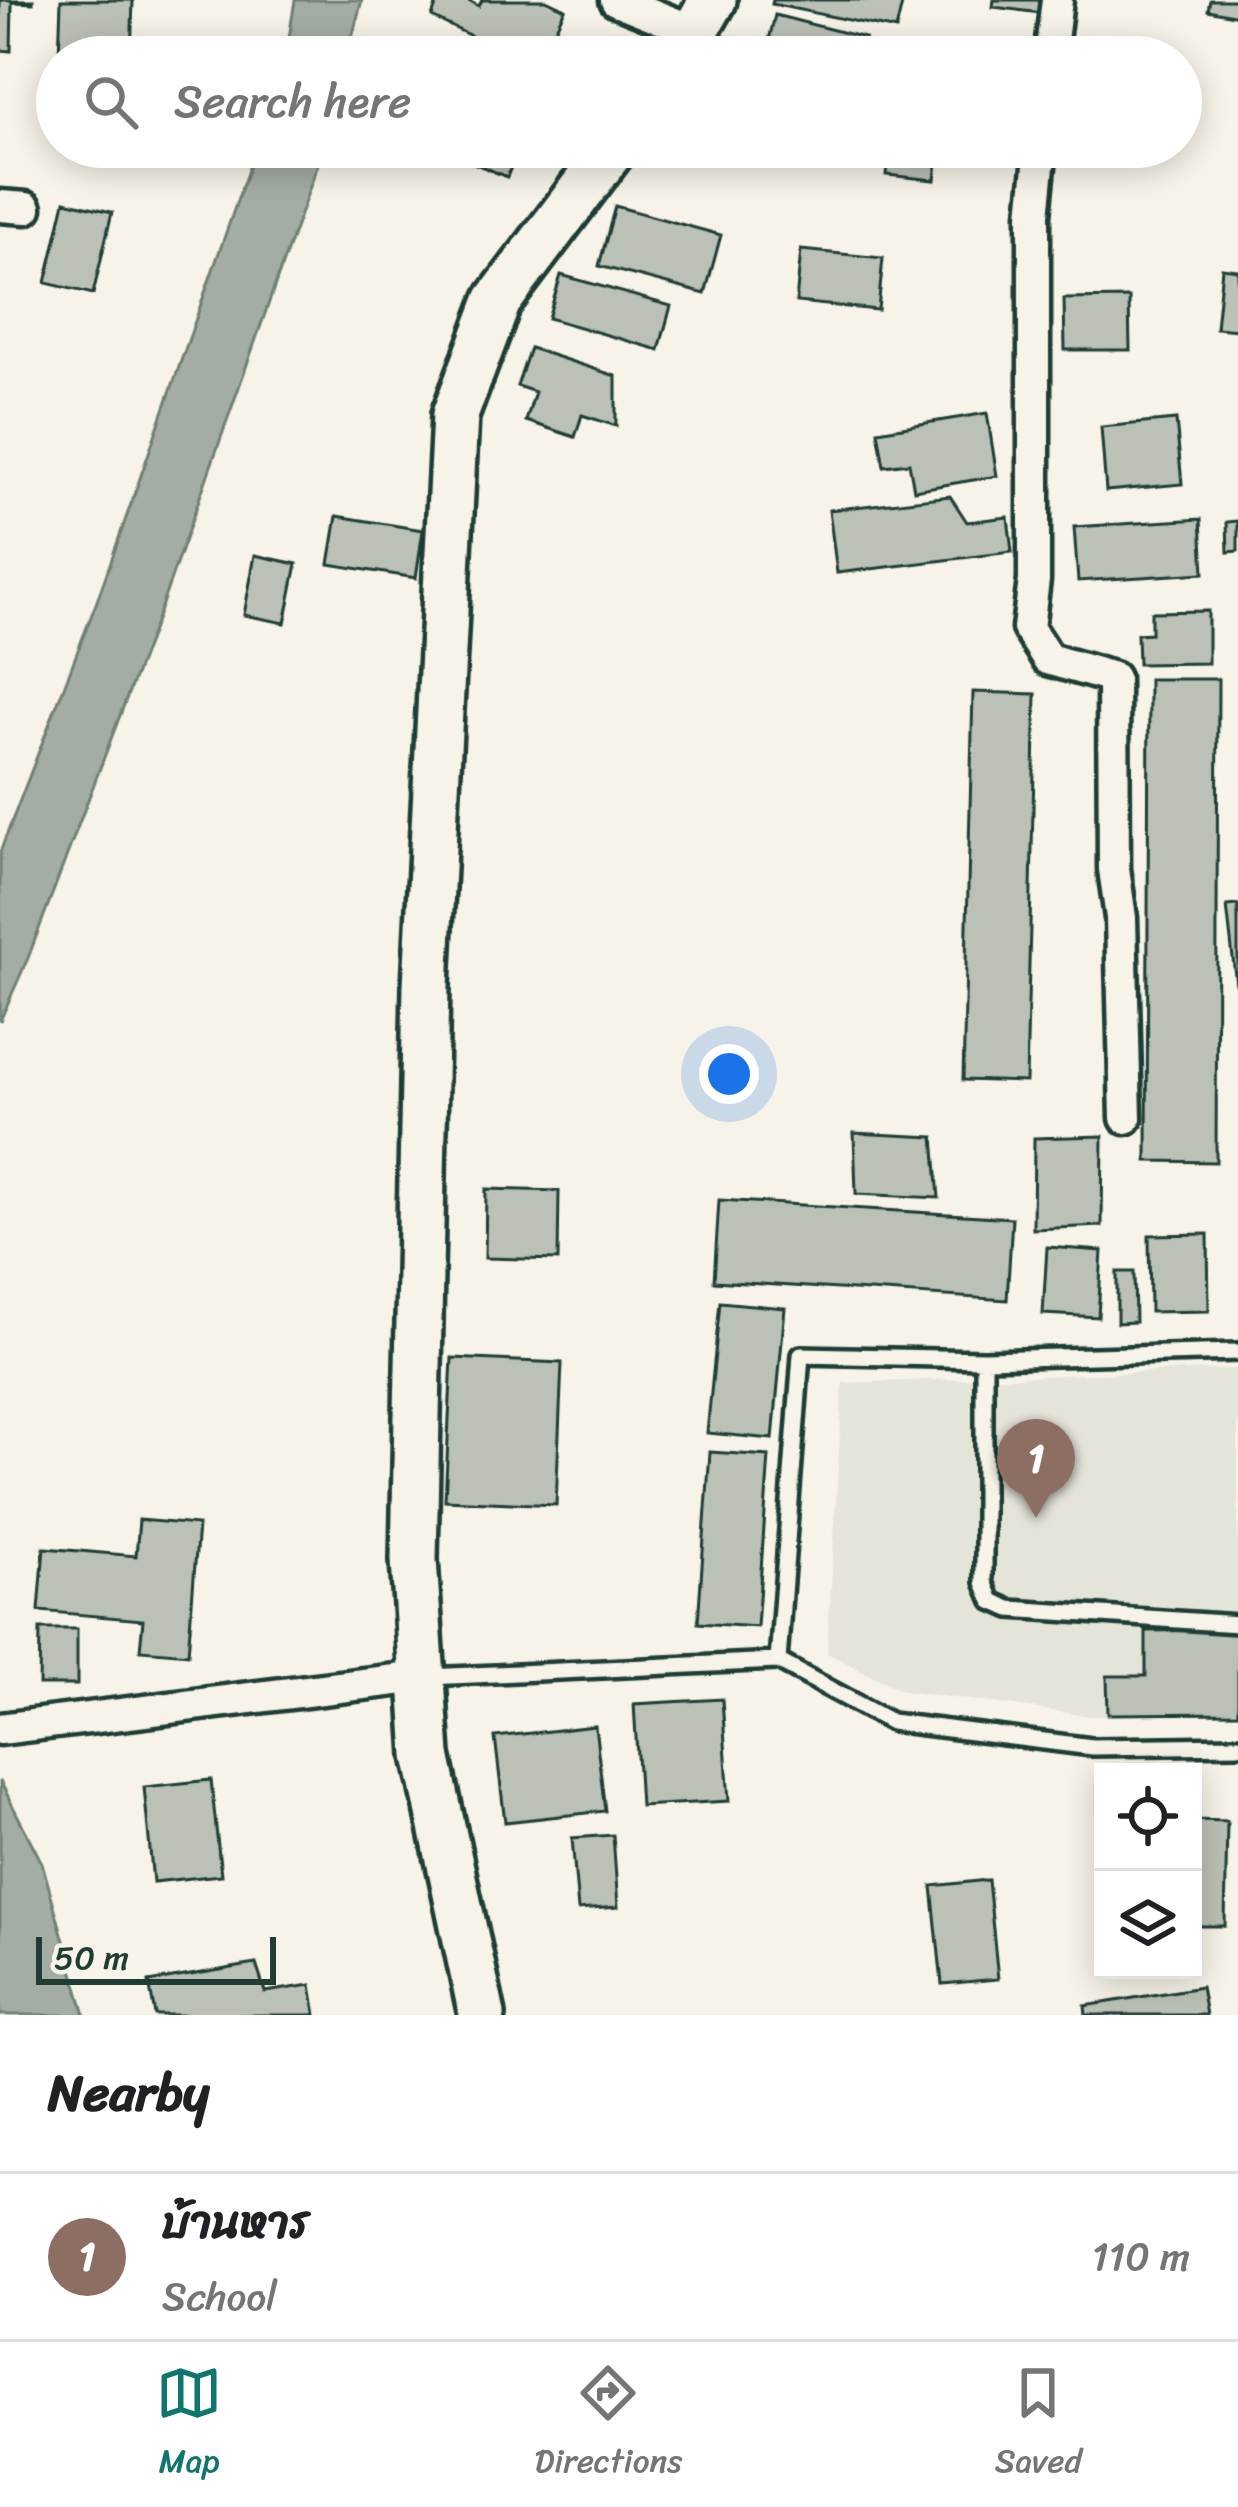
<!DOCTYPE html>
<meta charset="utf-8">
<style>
:root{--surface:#fff;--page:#f6f6f6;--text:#202124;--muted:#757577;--line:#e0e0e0;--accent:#0f766e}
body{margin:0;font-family:Sriracha,"Playpen Sans Thai",sans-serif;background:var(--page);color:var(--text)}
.controls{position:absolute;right:36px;bottom:36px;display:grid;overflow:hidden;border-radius:0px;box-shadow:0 6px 30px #0003}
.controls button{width:108px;height:108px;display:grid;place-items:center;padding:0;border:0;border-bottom:3px solid var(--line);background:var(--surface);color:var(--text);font:60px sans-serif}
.scale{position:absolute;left:36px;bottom:30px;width:240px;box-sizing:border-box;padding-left:12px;border:6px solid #1f3d34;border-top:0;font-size:33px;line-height:42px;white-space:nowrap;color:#1f3d34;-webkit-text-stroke:9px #f7f3e8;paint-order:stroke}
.you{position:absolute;left:729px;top:1074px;width:42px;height:42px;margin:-30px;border:9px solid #fff;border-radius:50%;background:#1a73e8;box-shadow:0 0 0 18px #1a73e833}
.badge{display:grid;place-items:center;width:78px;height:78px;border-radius:50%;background:var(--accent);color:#fff;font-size:39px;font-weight:700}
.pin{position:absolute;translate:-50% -99px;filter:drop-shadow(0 3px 6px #0008)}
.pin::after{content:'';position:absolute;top:63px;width:42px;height:36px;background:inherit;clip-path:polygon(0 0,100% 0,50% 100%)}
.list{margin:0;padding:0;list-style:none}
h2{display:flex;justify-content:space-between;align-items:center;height:156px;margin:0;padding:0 48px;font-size:51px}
h2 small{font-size:39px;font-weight:400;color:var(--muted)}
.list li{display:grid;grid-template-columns:78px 1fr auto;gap:36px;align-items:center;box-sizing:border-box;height:168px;padding:0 48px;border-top:3px solid var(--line)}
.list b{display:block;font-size:45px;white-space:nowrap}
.list p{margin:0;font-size:39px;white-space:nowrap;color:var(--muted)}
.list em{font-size:39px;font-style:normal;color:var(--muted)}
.icon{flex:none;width:66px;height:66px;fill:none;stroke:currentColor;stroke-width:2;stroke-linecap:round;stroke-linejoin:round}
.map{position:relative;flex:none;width:1238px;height:2015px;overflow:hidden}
.search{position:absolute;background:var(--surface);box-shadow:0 6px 30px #0003;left:36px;right:36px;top:36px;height:132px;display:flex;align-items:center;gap:30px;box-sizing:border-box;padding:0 42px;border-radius:66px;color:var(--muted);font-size:45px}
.sheet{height:324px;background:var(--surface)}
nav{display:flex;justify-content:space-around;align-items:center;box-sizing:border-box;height:168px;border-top:3px solid var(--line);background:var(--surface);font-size:33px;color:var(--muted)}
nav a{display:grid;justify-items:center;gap:6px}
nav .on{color:var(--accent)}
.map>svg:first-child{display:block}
.built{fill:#e5e4d9}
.water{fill:#a4ada3;stroke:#6f8077;stroke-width:3}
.building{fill:#bbc1b6;stroke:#1f3d34;stroke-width:3}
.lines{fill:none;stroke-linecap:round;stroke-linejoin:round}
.lane-casing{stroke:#1f3d34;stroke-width:24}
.street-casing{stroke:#1f3d34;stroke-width:39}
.secondary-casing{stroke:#1f3d34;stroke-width:54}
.lane{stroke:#f7f3e8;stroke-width:15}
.street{stroke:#f7f3e8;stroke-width:30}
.secondary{stroke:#f7f3e8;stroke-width:45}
</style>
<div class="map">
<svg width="1238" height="2015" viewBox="0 0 1238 2015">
<rect width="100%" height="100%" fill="#f7f3e8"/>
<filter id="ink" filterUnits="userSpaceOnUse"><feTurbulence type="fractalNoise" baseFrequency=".00833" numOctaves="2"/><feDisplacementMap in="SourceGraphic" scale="24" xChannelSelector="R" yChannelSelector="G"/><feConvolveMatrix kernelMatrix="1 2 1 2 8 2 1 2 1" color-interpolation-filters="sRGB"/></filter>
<g filter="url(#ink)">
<!-- built -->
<path class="built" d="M1238 1369V1713L1090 1716 903 1691 827 1653 843 1383Z"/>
<!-- water -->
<path class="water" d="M295 0H362L347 57H286Z
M256 147H324L161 607 28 958 0 1021V852L97 601Z
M0 1781 42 1863 85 2015H0Z"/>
<!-- building -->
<path class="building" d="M0 0H33V3L12 2 11 51 0 50Z
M61 0H133L131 57H59Z
M438 0H466L479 6 482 0H546L565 9 542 57H514L432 17Z
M773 0H903L896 30 772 4Z
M994 0H1042L1040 13 993 7Z
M1210 0H1238V16L1208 10Z
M775 15 865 38 861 57H765Z
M435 147H519L507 177Z
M889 147H939L935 180 886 175Z
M65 201 112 212 93 294 46 283Z
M615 206 721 235 705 294 599 266Z
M801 250 883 258 878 310 796 302Z
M1222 268 1238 270V330L1216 328Z
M561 275 671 306 659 350 548 318Z
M1129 298 1130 350H1065L1064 299Z
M530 348 616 376V426L582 415 575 437 526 421 535 392 517 386Z
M987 413 997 476 914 490 909 463 884 466 878 431Z
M1176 420 1182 484 1106 491 1101 427Z
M950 496 967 522 1008 517 1012 552 837 573 829 510Z
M337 516 423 530 416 578 329 564Z
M1201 519 1204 573 1078 581 1074 527Z
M1238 521V551L1228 552 1227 522Z
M255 555 297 564 285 623 244 615Z
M1208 611V663L1138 664 1137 634 1151 633V612Z
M1149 679H1218L1216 1162 1147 1161Z
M973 692 1036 694 1026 1082 963 1080Z
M1238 905V1002L1227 906Z
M854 1133 934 1137 939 1198 856 1194Z
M1103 1136 1102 1226 1033 1229 1034 1138Z
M486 1189 559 1191 558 1260 485 1258Z
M719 1200 1012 1218 1007 1300 714 1281Z
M1208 1234 1209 1311 1150 1312 1149 1235Z
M1047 1247 1102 1251 1098 1317 1043 1314Z
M1117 1272H1134L1135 1322 1117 1323Z
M720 1302 785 1308 773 1439 707 1433Z
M452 1358 562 1363 556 1505 445 1500Z
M710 1452 769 1456 757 1627 698 1623Z
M139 1520 198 1525 188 1654 140 1650 143 1620 39 1611 44 1548 136 1556Z
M40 1629H77V1685H39Z
M1238 1630V1713L1108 1714 1107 1676H1146V1631Z
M722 1699 729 1801 640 1806 634 1704Z
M595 1726 605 1811 505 1822 495 1737Z
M1098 1776H1103V1912H1099Z
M211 1780 221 1875 153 1882 144 1787Z
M1193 1820 1227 1821 1225 1926H1193Z
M613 1835 618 1907 578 1910 572 1838Z
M988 1880 998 1979 942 1984 932 1886Z
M256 1964 265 1992 311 1985 316 2015H155L149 1982Z
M1201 1987 1206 2015H1086L1085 2006Z"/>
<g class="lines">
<!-- lane casing -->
<g class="lane-casing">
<path id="lane" d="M1238 1352 984 1359 801 1355 778 1661 891 1722 1092 1747 1238 1745
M984 1359V1582L992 1601 1010 1609 1238 1624
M428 1677 778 1661"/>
</g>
<!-- street casing -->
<g class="street-casing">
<path id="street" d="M616 0 696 32
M1050 57 1057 0
M1041 147 1034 215V580L1028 628 1048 659 1113 678 1114 869 1121 918 1126 1118
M0 206 26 208
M0 1729 420 1677"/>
</g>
<!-- secondary casing -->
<g class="secondary-casing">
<path id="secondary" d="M680 57 713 0
M482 2015 427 1755 414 1560 426 986 455 415 498 301 614 147"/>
</g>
<!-- lane -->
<use href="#lane" class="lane"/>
<!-- street -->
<use href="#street" class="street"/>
<!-- secondary -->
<use href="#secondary" class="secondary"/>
</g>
</g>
</svg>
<div class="controls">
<button><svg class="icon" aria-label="locate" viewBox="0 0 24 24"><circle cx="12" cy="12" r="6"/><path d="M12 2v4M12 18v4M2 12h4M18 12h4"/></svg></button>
<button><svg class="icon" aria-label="layers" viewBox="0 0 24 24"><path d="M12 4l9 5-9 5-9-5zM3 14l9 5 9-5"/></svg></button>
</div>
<div class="scale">50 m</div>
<div class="you"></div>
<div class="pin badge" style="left:1036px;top:1518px;background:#8d6e63">1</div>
<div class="search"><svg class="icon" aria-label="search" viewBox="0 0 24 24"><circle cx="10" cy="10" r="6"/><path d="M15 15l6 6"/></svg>Search here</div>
</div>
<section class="sheet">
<h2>Nearby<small></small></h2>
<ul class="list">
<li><span class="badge" style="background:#8d6e63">1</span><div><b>บ้านหาร</b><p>School</p></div><em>110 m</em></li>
</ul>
</section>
<nav>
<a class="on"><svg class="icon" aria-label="map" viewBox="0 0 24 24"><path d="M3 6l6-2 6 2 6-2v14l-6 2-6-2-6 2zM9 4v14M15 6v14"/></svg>Map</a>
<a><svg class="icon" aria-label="directions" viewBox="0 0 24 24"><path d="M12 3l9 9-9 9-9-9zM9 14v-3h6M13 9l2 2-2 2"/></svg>Directions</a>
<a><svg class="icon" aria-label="saved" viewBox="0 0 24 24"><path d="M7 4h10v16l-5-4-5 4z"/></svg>Saved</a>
</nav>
